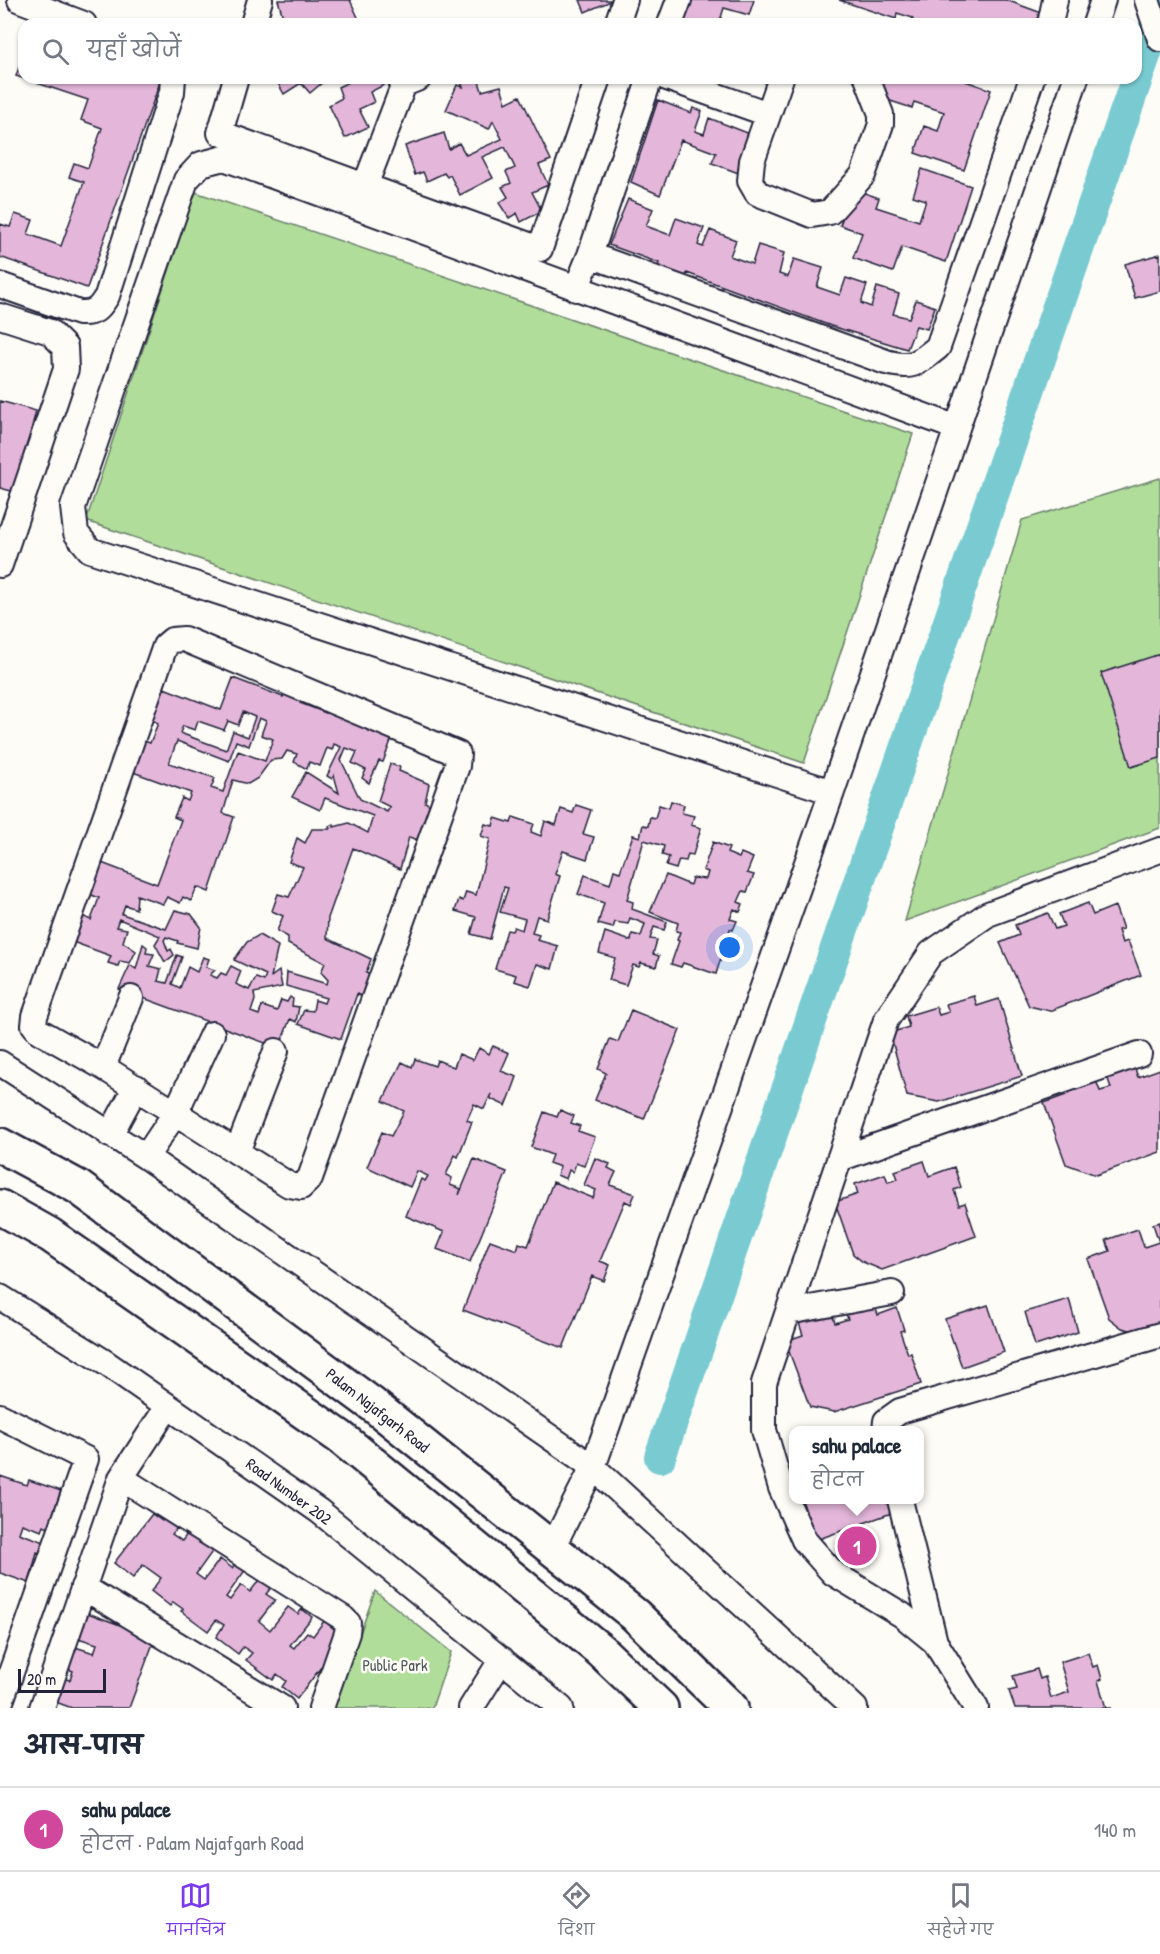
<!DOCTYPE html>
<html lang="hi">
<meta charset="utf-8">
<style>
:root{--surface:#fff;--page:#f2f2f3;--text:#1f2937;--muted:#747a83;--line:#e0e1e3;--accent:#7c3aed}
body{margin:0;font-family:"Patrick Hand","Playpen Sans Deva",sans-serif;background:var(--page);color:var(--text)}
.scale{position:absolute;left:18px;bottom:15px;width:88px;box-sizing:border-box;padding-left:6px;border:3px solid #22223b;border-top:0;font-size:16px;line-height:21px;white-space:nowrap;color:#22223b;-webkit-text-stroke:4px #fdfcf7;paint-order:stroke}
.you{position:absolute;left:730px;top:948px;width:21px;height:21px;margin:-15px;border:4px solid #fff;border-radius:50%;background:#1a73e8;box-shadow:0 0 0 9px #1a73e833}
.badge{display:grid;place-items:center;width:39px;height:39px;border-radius:50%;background:var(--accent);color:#fff;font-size:20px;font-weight:700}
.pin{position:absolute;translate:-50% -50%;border:3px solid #fff;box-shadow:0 2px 6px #0006}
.popup{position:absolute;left:789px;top:1426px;width:135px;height:78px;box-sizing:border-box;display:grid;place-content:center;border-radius:12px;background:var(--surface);filter:drop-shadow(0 2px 4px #0005);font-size:20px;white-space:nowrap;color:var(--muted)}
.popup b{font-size:22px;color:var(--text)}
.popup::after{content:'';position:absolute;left:50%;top:100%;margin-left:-12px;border:12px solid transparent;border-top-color:var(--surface)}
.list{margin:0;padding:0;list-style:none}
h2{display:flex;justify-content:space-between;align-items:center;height:78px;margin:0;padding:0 24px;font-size:26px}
h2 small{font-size:20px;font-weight:400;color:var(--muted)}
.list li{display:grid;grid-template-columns:39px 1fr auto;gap:18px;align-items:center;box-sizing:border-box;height:84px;padding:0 24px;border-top:2px solid var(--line)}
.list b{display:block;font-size:22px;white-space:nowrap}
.list p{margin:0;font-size:20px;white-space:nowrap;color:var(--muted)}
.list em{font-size:20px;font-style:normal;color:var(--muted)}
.icon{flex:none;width:33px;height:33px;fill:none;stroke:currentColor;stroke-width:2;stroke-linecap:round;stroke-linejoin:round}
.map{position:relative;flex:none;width:1160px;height:1708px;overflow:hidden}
.search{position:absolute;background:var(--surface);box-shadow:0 2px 4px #0004;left:18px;right:18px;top:18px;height:66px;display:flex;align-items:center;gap:15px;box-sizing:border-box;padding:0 21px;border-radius:18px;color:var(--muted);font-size:22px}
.sheet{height:162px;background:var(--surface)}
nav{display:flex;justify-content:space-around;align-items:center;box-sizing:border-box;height:84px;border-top:2px solid var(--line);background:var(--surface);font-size:16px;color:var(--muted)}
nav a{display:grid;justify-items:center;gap:3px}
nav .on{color:var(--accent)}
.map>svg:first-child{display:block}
.green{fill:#b1dd9b;stroke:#6a806b;stroke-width:1.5}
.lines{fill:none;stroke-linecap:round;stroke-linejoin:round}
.canal{stroke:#79cbd1;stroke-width:32}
.building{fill:#e4b7da;stroke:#22223b;stroke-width:1.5;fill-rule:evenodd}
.minor-casing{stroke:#22223b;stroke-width:28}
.secondary-casing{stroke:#22223b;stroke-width:38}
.minor{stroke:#fdfcf7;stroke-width:24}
.secondary{stroke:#fdfcf7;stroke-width:33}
.labels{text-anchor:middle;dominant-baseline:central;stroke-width:5;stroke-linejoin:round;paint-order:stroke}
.street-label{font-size:16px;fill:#22223b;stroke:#fdfcf7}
.park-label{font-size:16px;fill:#4d5a58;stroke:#fdfcf7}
</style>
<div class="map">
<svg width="1160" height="1708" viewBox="0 0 1160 1708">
<rect width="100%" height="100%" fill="#fdfcf7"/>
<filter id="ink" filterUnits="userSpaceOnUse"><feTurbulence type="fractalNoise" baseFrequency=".0167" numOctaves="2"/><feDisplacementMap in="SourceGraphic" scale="12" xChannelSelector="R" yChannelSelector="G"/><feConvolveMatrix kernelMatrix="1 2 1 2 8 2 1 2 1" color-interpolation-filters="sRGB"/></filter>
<g filter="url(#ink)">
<!-- green -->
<path class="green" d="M195 192 913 434 804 763 86 521Z
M1160 478V828L905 921 1022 520Z
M375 1591 451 1652 432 1708H334Z"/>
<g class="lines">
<!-- canal -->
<path class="canal" d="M660 1457 1160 12"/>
</g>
<!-- building -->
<path class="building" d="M278 0H350L361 24H326L324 21 309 24 307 19 285 24Z
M580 0H610L611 1 585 12Z
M688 0H754L749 15 724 8 719 24H681Z
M839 0H1006L1039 12 1036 24H912L913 18 897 13 896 19Z
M24 53V78H149L160 82 87 288 0 257V224L10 227 15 214 33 220 28 234 61 246 84 182 69 177 74 163 88 168 102 128 81 120 88 100 16 76Z
M275 78H319L323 82 310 93 301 83 284 94Z
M352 78H388L390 82 370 92 374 102 359 109 368 127 345 138 329 105 342 98 338 87 353 80Z
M478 78 482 91 501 86 506 103 520 96 551 160 539 165 548 185 532 192 542 211 521 222 517 213 509 218 499 203 508 197 502 187 511 183 506 172 515 168 505 147 482 157 493 178 460 195 450 175 447 177 444 173 427 181 423 172 415 175 405 146 444 133 449 149 459 143 466 155 502 139 493 121 489 129 446 110 457 85 463 87 461 83Z
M882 78H957L991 90 964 170 915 153 924 126 938 131 944 112 914 102 912 108 875 96Z
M658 100 691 113 693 108 702 111 695 131 704 134 709 118 755 136 741 174 712 163 716 153 681 140 660 195 631 182Z
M922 169 971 186 946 262 902 247 893 272 853 258 862 233 840 225 853 189 879 198 876 207 919 221 926 200 913 196Z
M628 199 653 209 646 226 670 235 676 218 704 228 698 245 703 247 710 230 736 240 730 256 752 264 758 245 784 253 779 274 788 277 794 259 823 268 817 287 840 295 846 278 867 285 861 303 871 307 877 287 899 294 893 314 909 318 916 300 935 307 927 329 916 326 907 349 831 326 687 273 686 277 658 266 659 263 609 245Z
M1160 254V291L1135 298 1125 264Z
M0 401 36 411 15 492 0 488Z
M1160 654V758L1131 767 1101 673Z
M233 678 283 697 285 692 302 698 300 703 326 713 329 705 346 711 344 719 392 738 383 762 379 761 369 783 362 778 366 770 352 763 357 752 346 748 341 760 360 799 387 812 390 807 378 801 390 764 400 767 399 771 429 784 425 802 434 807 421 841 409 837 400 869 353 848 328 918 327 938 371 959 366 973 374 976 368 1000 357 994 341 1039 298 1024 304 1010 313 1011 315 1000 324 1003 326 998 286 986 287 972 327 984 328 980 321 972 325 963 288 944V937L277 931 283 916 272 911 278 894 289 897 303 867 289 862 297 838 305 843 312 829H330L329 826 334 824V827L349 823 368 833 373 816 325 798 320 810 292 797 306 772 339 793 334 775 332 779 327 776 341 747 334 744 332 750 327 748 320 766 309 762 307 769 294 762 297 754 287 751 282 759 271 760 258 778 248 784 233 780 223 813 234 817 209 892 197 887 191 901 183 897 180 903 167 897 163 904 137 895 136 909 125 905 122 914 166 929 175 910 191 914 201 927 197 948 177 943 178 941 166 937 164 940 168 951 171 949 174 955 165 962 155 944 160 936 119 919 116 927 127 929 123 942 136 951 130 963 120 961 118 966 108 963 111 956 70 941 80 915 91 920 99 898 87 893 99 862 157 884 181 820 174 817 182 798 188 801 191 793 133 772 144 741 150 743 158 723 152 720 164 688 221 710ZM243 712 255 717 248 737 233 731 226 750 180 733 183 726 195 730 198 721 224 730 228 721 238 725ZM259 718 266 721 261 735 273 739 265 761 238 751 223 792 211 788 215 778 169 763 177 741 229 761 236 741 249 746Z
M671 801 684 805 682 813 694 816 691 825 701 828 693 855 688 854 686 861 679 860 676 869 666 866 669 857 662 855 664 846 644 840 627 900 633 902 632 909 667 922 664 930 654 927 650 939 657 940 653 954 659 956 656 967 641 963 639 967 633 965 626 985 609 980 615 958 599 953 605 932 631 941 632 934 641 936 645 924 630 918 628 924 615 922 613 928 598 924 604 903 578 894 585 875 610 884 614 870 620 872 633 835 640 837 643 825 648 826 650 817 655 818 659 805 669 808Z
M576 805 591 810 583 834 594 837 587 859 563 851 555 874 560 876 547 919 537 916 532 933 539 935 537 940 558 946 552 969 537 964 530 986 514 981 516 975 495 969 507 930 512 931 514 927 522 930 525 919 500 912 508 888 504 887 490 939 471 934 476 917 455 911 459 899 463 901 466 892 476 895 490 839 481 836 485 824 493 826 495 818 511 823 513 817 534 824 531 832 541 836 545 821 556 825 561 809 573 813Z
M713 842 729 848 727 853 739 858 741 853 753 858 747 873 754 875 747 892 743 891 738 902 743 904 740 912 734 909 730 919 737 921 733 930 730 929 716 974 683 963 681 967 671 964 679 941 677 940 680 932 676 931 678 923 650 912 666 875 690 885 692 878 706 879 708 872 703 870Z
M1088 903 1093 915 1115 906 1123 929 1118 930 1122 943 1128 941 1141 975 1050 1011 1029 1006 1000 943 1019 935 1015 925 1048 913 1055 929 1064 926 1059 914Z
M259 935 278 946 271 977 279 971 282 987 254 993 255 1000 251 1012 259 1015 262 1006 277 1011 281 1000 287 1002 290 997 293 999 292 1006 299 1007 296 1022 290 1019 279 1048 119 989 130 965 136 969 143 944 147 947 146 953 154 954 149 966 161 969 158 981 167 983 177 955 182 957 172 984 180 988 188 967 197 972 203 957 209 959 206 967 215 970 210 975 217 978 221 973 226 975 231 966 241 971 236 984 249 990 256 978 264 981 266 975 234 960 247 942Z
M974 996 977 1006 999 999 1022 1076 939 1102 907 1096 890 1033 909 1027 906 1016 936 1007 939 1015 949 1012 946 1004Z
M631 1010 680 1030 644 1119 595 1100 606 1073 598 1069 610 1039 618 1042Z
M493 1046 509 1053 501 1071 517 1077 510 1096 506 1106 491 1099V1094L484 1109 474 1104 467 1120 472 1122 458 1157 455 1155 446 1175 452 1178 450 1185 461 1189 459 1195 474 1159 507 1172 470 1262 437 1249 444 1232 406 1216 421 1179 425 1181 428 1176 417 1171 410 1187 367 1167 382 1132 391 1136 404 1111 383 1101 402 1062 412 1067 415 1059 435 1066 437 1060 454 1067 459 1054 473 1060 479 1048 489 1054Z
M1132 1061 1138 1077 1160 1069V1152L1096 1175 1066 1164 1044 1103 1066 1095 1063 1086 1094 1075 1100 1091 1111 1088 1105 1070Z
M560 1110 574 1116 571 1123 580 1126 578 1131 595 1137 584 1166 576 1163 573 1172 569 1170 566 1179 557 1175 560 1167 549 1163 552 1155 531 1147 544 1112 557 1117Z
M595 1158 610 1164 608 1168 616 1172 610 1185 635 1194 631 1204 625 1201 600 1261 610 1265 604 1281 592 1276 563 1348 463 1310 490 1240 517 1250 519 1243 528 1246 553 1182 593 1198 596 1190 584 1185Z
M924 1161 929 1176 954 1167 961 1187 954 1190 959 1205 965 1203 976 1236 882 1270 863 1262 853 1254 835 1202 858 1194 855 1184 885 1174 888 1182 898 1179 895 1171Z
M1160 1222V1326L1142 1333 1122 1328 1109 1318 1088 1259 1110 1251 1106 1240 1138 1229 1144 1247 1159 1242 1153 1224Z
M1069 1299 1078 1332 1035 1346 1025 1312Z
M873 1300 878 1315 897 1308 904 1330 900 1331 908 1354 911 1353 921 1384 834 1412 810 1407 785 1341 803 1335 799 1323 832 1313 835 1323 848 1319 844 1309Z
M988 1305 1004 1352 962 1367 945 1319Z
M0 1476 27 1485 29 1480 61 1491 48 1528 44 1526 42 1531 22 1524 19 1533 44 1542 39 1553 37 1552 29 1583 0 1573Z
M802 1500H896L900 1510 816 1540Z
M170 1511 183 1520 172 1534 182 1541 190 1530 214 1549 196 1574 204 1580 220 1559 232 1568 237 1562 246 1569 226 1597 230 1600 241 1585 250 1592 260 1579 271 1588 266 1594 275 1600 259 1621 270 1630 288 1607 298 1614 302 1609 312 1617 290 1645 294 1648 307 1632 313 1636 324 1621 338 1632 331 1641 337 1646 297 1699 282 1687 286 1681 277 1674 273 1680 246 1660 252 1653 243 1647 238 1654 216 1637 224 1625 216 1620 208 1631 181 1611 183 1609 173 1602 170 1606 151 1591 161 1578 143 1565 133 1578 114 1563 152 1514 162 1521Z
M85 1612 155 1638 129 1708H72L53 1701 61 1678 70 1680 73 1671 65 1668 72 1646 94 1653 97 1644 75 1637Z
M1088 1653 1093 1667 1098 1665 1102 1679 1098 1681 1106 1708H1111H1015L1009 1691 1017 1689 1013 1676 1037 1669 1040 1679 1045 1677 1051 1698 1069 1692 1060 1662Z"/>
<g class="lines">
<!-- minor casing -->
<g class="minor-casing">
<path id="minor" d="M20 0 84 24
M1147 0 1160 39
M253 24 260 0
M617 24 625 0
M670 24 679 0
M1050 24 1055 0
M1095 24 1103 0
M236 78 220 133 365 186
M419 78 404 84 365 186 540 249 598 78
M667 78 768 114
M781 78 752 161 750 181 757 193 812 215 830 212 863 175 881 124V114L867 78
M590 255 886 362C913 369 917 364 938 347L1032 78
M0 285 79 313C95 314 99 309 107 296L172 92 173 78
M576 289 590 255 650 78
M0 316 50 332 65 347 66 369 0 565
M957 428 1076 78
M184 639 458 754 457 766 310 1178 301 1187 289 1185 103 1067 39 1031 34 1025 35 1016 165 646 172 640Z
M0 1063 146 1157 593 1467 855 1708
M103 1067 131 998
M110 1135 136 1087
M237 1152 276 1051
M146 1157 176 1112 212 1034
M839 1159 1139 1054
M0 1297 106 1363 319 1511 561 1708
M788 1312 892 1293
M0 1416 86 1459 0 1704
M885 1430 886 1421 900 1411 1160 1335
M121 1478 343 1618 348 1623 347 1633 321 1708
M900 1500 935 1642
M552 1548 593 1467 832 792 90 550 76 533 73 507 186 180 201 164 224 158 957 428 832 792
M83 1587 282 1708
M42 1708 121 1478 168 1406
M471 1708 502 1659
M976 1708 935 1642 902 1615 833 1573 804 1540 781 1488 764 1430V1383L886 1020 931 953 988 914 1160 850"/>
</g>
<!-- secondary casing -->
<g class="secondary-casing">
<path id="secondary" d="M0 1145 78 1187 373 1405 635 1615 731 1708
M0 1207 50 1235 340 1437 600 1650 661 1708"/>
</g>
<!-- minor -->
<use href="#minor" class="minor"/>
<!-- secondary -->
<use href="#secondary" class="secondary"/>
</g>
</g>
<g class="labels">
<!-- street labels -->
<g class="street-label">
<text transform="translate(378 1410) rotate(38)">Palam Najafgarh Road</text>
<text transform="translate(289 1491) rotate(36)">Road Number 202</text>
</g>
<!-- park labels -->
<g class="park-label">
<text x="395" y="1665">Public Park</text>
</g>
</g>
</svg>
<div class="scale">20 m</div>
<div class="you"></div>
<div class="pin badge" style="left:857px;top:1546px;background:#d1479c">1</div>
<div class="popup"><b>sahu palace</b>होटल</div>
<div class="search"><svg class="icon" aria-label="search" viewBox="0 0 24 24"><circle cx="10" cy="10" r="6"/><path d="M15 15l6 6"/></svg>यहाँ खोजें</div>
</div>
<section class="sheet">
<h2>आस-पास<small></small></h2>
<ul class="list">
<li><span class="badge" style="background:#d1479c">1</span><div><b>sahu palace</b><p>होटल · Palam Najafgarh Road</p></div><em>140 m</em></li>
</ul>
</section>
<nav>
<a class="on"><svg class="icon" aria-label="map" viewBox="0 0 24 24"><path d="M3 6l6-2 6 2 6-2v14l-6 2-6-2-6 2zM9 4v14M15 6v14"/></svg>मानचित्र</a>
<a><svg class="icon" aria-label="directions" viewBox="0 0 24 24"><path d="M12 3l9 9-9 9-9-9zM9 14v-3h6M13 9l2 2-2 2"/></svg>दिशा</a>
<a><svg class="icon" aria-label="saved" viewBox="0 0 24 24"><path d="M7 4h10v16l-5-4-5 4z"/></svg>सहेजे गए</a>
</nav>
